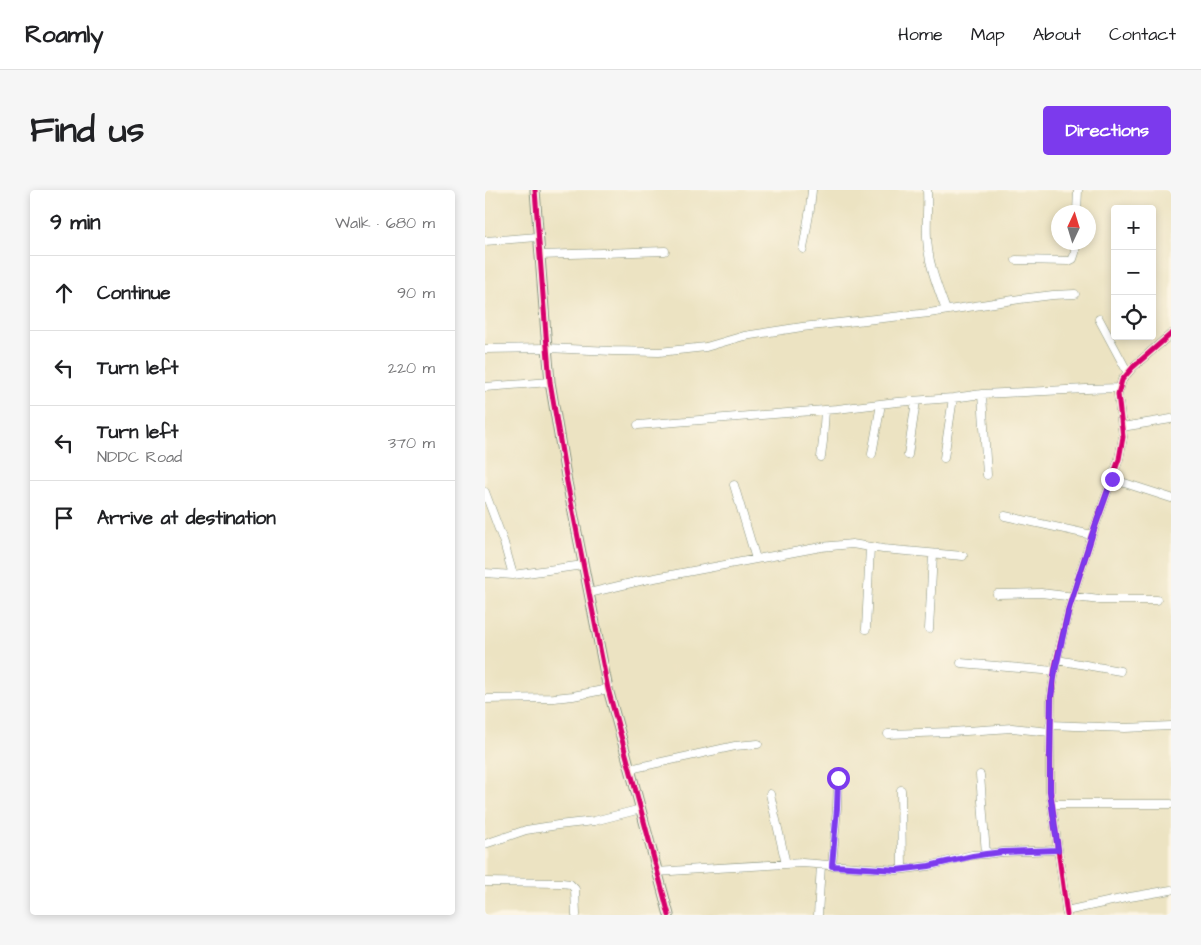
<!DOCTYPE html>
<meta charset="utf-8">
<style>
:root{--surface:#fff;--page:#f6f6f6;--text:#202124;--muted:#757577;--line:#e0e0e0;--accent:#7c3aed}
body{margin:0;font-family:"Architects Daughter",sans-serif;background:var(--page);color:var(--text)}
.controls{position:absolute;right:15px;top:15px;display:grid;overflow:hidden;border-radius:5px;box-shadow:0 2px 8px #0003}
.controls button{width:45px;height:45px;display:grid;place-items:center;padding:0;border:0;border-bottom:1px solid var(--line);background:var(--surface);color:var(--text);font:25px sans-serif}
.compass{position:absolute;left:566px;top:15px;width:45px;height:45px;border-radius:50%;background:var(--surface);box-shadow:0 2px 8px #0003;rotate:4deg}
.stop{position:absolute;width:15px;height:15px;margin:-11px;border:4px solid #7c3aed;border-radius:50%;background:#fff}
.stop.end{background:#7c3aed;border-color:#fff;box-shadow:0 1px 5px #0008}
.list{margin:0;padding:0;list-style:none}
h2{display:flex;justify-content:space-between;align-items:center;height:65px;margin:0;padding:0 20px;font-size:21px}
h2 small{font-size:16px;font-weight:400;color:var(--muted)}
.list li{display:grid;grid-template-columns:32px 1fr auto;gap:15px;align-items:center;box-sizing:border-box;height:75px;padding:0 20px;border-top:1px solid var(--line)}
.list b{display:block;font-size:19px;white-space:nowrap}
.list p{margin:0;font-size:16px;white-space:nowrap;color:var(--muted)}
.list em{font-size:16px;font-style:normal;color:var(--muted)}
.icon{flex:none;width:28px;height:28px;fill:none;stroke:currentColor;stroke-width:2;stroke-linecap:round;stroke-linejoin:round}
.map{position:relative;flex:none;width:686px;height:725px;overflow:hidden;border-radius:5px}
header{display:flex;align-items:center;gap:30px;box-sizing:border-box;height:70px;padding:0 25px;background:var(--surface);border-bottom:1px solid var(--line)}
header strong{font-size:24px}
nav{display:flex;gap:28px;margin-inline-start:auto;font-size:18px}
.intro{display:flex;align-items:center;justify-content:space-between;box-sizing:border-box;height:120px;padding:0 30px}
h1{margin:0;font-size:35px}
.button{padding:12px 22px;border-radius:5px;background:var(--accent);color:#fff;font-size:18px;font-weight:700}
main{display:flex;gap:30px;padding:0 30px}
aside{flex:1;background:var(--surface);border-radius:5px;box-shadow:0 2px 8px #0003}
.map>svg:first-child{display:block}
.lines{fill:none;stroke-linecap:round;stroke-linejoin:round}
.minor-casing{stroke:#86907b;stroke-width:9}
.tertiary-casing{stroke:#86907b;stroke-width:11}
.minor{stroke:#fff;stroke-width:8}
.tertiary{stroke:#fff;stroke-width:9}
.cycleway-casing{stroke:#fcf5e5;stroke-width:8}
.cycleway{stroke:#d6006c;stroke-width:5}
.route{stroke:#7c3aed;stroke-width:6}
</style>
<header>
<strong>Roamly</strong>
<nav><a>Home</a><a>Map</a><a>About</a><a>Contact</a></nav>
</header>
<div class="intro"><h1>Find us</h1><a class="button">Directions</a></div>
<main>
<aside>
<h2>9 min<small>Walk · 680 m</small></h2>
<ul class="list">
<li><svg class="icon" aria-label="ahead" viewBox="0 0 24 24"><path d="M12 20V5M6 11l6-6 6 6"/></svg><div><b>Continue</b></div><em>90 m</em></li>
<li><svg class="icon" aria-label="left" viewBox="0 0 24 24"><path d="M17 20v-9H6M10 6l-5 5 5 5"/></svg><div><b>Turn left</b></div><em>220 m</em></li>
<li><svg class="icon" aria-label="left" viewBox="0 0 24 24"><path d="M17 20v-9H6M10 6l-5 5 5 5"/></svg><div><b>Turn left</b><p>NDDC Road</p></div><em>370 m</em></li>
<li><svg class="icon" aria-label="arrive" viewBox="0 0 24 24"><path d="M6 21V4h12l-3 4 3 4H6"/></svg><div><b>Arrive at destination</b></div></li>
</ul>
</aside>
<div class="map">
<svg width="686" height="725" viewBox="0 0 686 725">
<rect width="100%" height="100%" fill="#fcf5e5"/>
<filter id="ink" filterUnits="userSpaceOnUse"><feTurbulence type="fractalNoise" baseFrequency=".02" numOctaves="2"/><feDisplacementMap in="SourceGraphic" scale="10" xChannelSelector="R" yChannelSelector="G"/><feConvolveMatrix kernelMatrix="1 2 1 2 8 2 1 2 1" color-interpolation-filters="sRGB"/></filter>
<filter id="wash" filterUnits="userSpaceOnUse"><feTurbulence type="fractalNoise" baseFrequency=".0096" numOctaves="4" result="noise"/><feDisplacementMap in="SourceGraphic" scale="20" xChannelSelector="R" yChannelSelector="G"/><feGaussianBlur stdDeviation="1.12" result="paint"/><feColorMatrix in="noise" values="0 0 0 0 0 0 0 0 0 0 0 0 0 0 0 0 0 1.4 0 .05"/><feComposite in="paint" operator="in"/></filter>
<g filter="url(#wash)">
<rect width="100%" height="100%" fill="#ece3c2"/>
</g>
<g filter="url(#ink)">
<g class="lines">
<!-- minor casing -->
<g class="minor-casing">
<path id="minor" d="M442 0C443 16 441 32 442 48 443 73 452 96 461 120
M592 22 593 0
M0 51 53 47
M318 59 325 19 327 0
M55 65 180 61
M531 70 584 71 588 69 590 63V52
M614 129 643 183
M0 159 62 158 127 161 174 162 221 157 259 146 317 137 444 123 535 109 568 105 590 104
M0 197 65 192
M497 204 502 285
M153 235 352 219 412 212 468 208 497 204 601 199 635 198
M637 237 686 229
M387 264 396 214
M423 265 431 211
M336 267 338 251 340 220
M459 268 468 208
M627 289 686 308
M249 295 271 369
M0 302 19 353 28 385
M520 326 607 345
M0 383 28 385 98 375
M104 403 159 390 336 357 367 354 398 359 478 366
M512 404 556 403 615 410H672
M381 439 385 357
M444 439 448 364
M572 470 635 481
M476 473 570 481
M0 509 69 508 88 506 123 499
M565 535 640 538 686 536
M403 544 466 542 527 538 565 542
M145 579 250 556 273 554
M495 585 501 664
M416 600 417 679
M285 604 301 674
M567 614H686
M0 654 41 640 73 635 109 631 156 619
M347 676 352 618 353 588
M172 682 215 679 317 673 412 680 444 676 487 665 501 664 518 662 573 660
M0 692 77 693 85 694 90 699 91 725
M581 721 645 707 686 700
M333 725 336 675
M582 725 565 601V571L566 507 571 473 584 418 607 345 634 269 638 247 633 204 637 190 648 177 686 144"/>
</g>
<!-- tertiary casing -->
<g class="tertiary-casing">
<path id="tertiary" d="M50 0 61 145 65 192 82 292 123 499 145 579 184 725"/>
</g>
<!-- minor -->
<use href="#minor" class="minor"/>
<!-- tertiary -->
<use href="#tertiary" class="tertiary"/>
<!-- cycleway casing -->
<g class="cycleway-casing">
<path id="cycleway" d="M50 0 61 145 65 192 82 292 123 499 145 579 184 725
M582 725 565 601V571L566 507 571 473 584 418 607 345 634 269 638 247 633 204 637 190 648 177 686 144"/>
</g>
<!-- cycleway -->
<use href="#cycleway" class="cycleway"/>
</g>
</g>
<g class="lines" filter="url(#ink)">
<!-- route -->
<path class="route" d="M353 588 352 618 347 676 412 680 444 676 488 666 501 664 518 662 573 660 565 601V571L566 507 570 481 584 418 607 345 627 289"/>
</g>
</svg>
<div class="controls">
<button>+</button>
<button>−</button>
<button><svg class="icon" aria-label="locate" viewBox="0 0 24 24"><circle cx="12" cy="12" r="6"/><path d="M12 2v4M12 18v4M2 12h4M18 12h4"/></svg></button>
</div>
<svg class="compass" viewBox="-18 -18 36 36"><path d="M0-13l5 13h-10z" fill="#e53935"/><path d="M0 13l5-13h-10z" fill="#757577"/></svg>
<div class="stop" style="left:353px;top:588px"></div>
<div class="stop end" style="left:627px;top:289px"></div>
</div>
</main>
